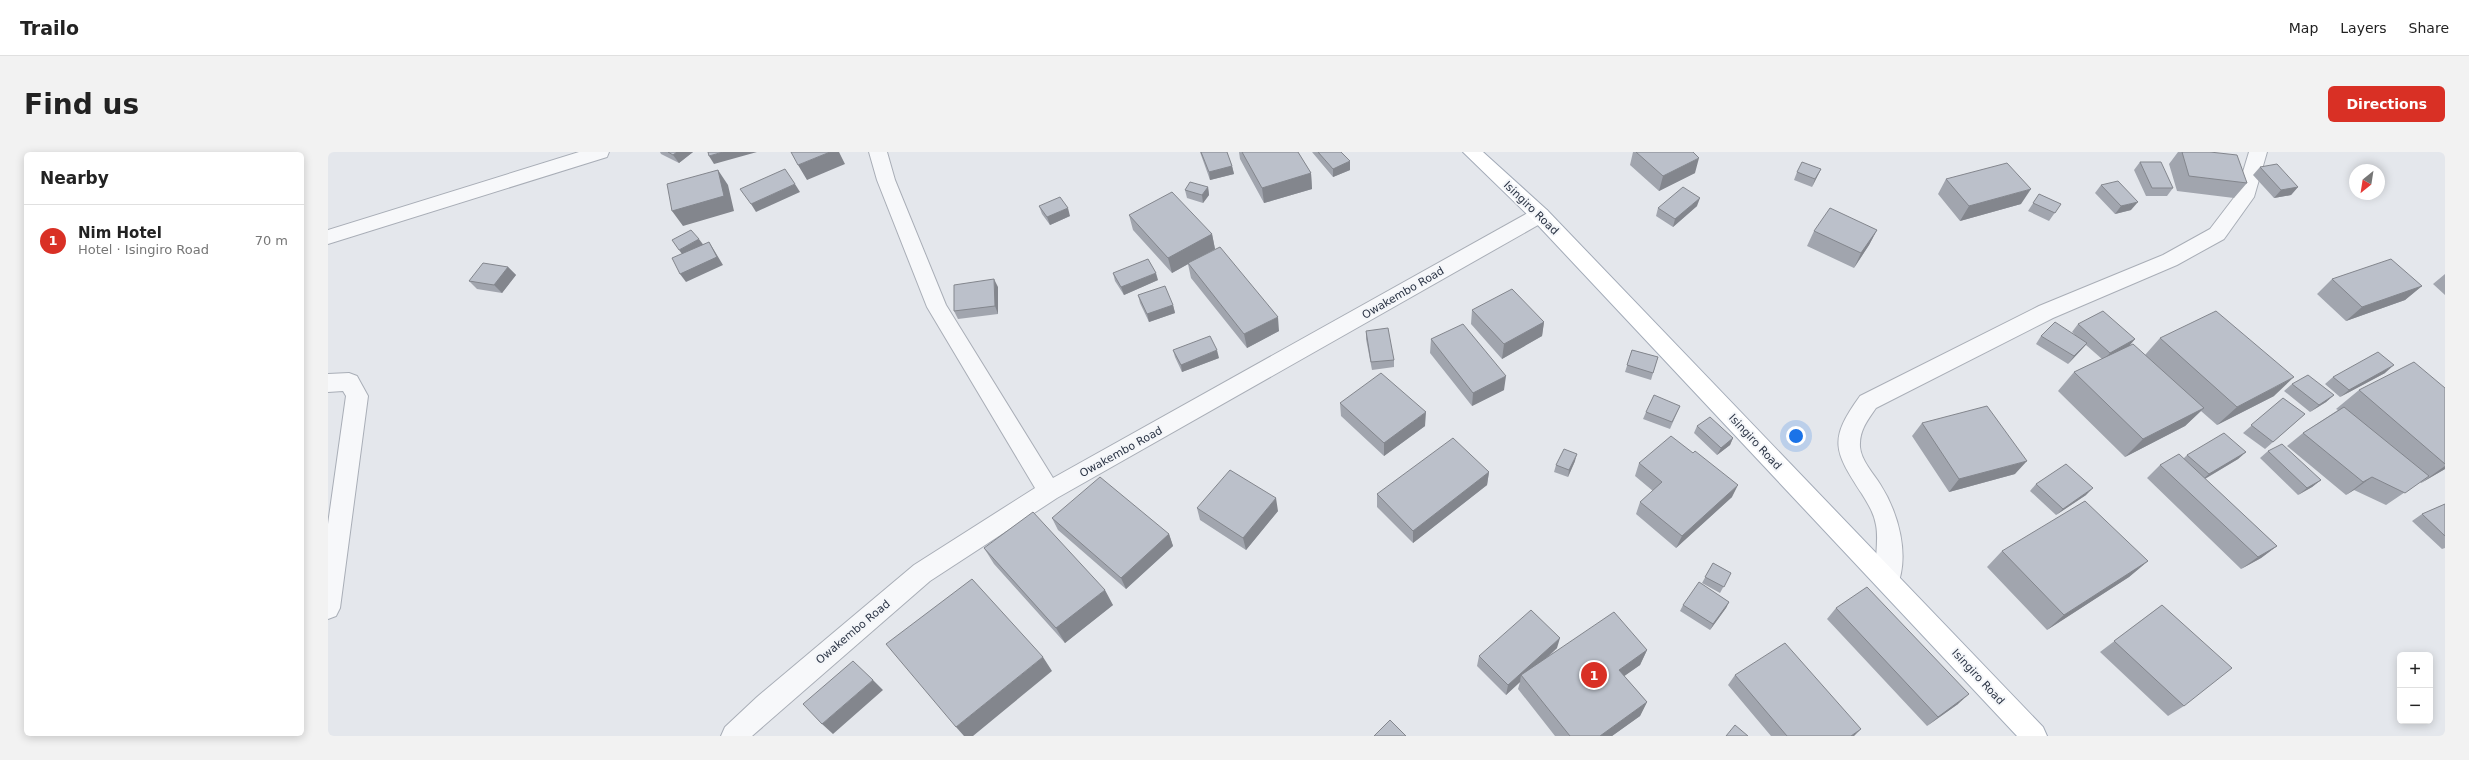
<!DOCTYPE html>
<meta charset="utf-8">
<style>
:root{--surface:#fff;--page:#f2f2f2;--text:#222;--muted:#767676;--line:#e0e0e0;--accent:#d93025}
body{margin:0;font-family:"DejaVu Sans",sans-serif;background:var(--page);color:var(--text)}
.controls{position:absolute;right:12px;bottom:12px;display:grid;overflow:hidden;border-radius:6px;box-shadow:0 2px 10px #0003}
.controls button{width:36px;height:36px;display:grid;place-items:center;padding:0;border:0;border-bottom:1px solid var(--line);background:var(--surface);color:var(--text);font:20px sans-serif}
.compass{position:absolute;left:2021px;top:12px;width:36px;height:36px;border-radius:50%;background:var(--surface);box-shadow:0 2px 10px #0003;rotate:210deg}
.you{position:absolute;left:1468px;top:284px;width:14px;height:14px;margin:-10px;border:3px solid #fff;border-radius:50%;background:#1a73e8;box-shadow:0 0 0 6px #1a73e833}
.badge{display:grid;place-items:center;width:26px;height:26px;border-radius:50%;background:var(--accent);color:#fff;font-size:13px;font-weight:700}
.pin{position:absolute;translate:-50% -50%;border:2px solid #fff;box-shadow:0 1px 4px #0006}
.list{margin:0;padding:0;list-style:none}
h2{display:flex;justify-content:space-between;align-items:center;height:52px;margin:0;padding:0 16px;font-size:17px}
h2 small{font-size:13px;font-weight:400;color:var(--muted)}
.list li{display:grid;grid-template-columns:26px 1fr auto;gap:12px;align-items:center;box-sizing:border-box;height:72px;padding:0 16px;border-top:1px solid var(--line)}
.list b{display:block;font-size:15px;white-space:nowrap}
.list p{margin:0;font-size:13px;white-space:nowrap;color:var(--muted)}
.list em{font-size:13px;font-style:normal;color:var(--muted)}
.map{position:relative;flex:none;width:2117px;height:584px;overflow:hidden;border-radius:6px}
header{display:flex;align-items:center;gap:24px;box-sizing:border-box;height:56px;padding:0 20px;background:var(--surface);border-bottom:1px solid var(--line)}
header strong{font-size:19px}
nav{display:flex;gap:22px;margin-inline-start:auto;font-size:14px}
.intro{display:flex;align-items:center;justify-content:space-between;box-sizing:border-box;height:96px;padding:0 24px}
h1{margin:0;font-size:28px}
.button{padding:10px 18px;border-radius:6px;background:var(--accent);color:#fff;font-size:14px;font-weight:700}
main{display:flex;gap:24px;padding:0 24px}
aside{flex:1;background:var(--surface);border-radius:6px;box-shadow:0 2px 10px #0003}
.map>svg:first-child{display:block}
.lines{fill:none;stroke-linecap:round;stroke-linejoin:round}
.street-casing{stroke:#a9aeb7;stroke-width:2}
.primary-casing{stroke:#a3abb8;stroke-width:2}
.street{fill:#f7f8fa;fill-rule:evenodd}
.primary{fill:#fff;fill-rule:evenodd}
.wall{fill:#a1a5ae}
.shaded-wall{fill:#83868d}
.building{fill:#bbc0ca;stroke:#83868d}
.labels{text-anchor:middle;dominant-baseline:central;stroke-width:4;stroke-linejoin:round;paint-order:stroke}
.street-label{font-size:11px;fill:#2b3445;stroke:#f4f6f9}
</style>
<header>
<strong>Trailo</strong>
<nav><a>Map</a><a>Layers</a><a>Share</a></nav>
</header>
<div class="intro"><h1>Find us</h1><a class="button">Directions</a></div>
<main>
<aside>
<h2>Nearby<small></small></h2>
<ul class="list">
<li><span class="badge">1</span><div><b>Nim Hotel</b><p>Hotel · Isingiro Road</p></div><em>70 m</em></li>
</ul>
</aside>
<div class="map">
<svg width="2117" height="584" viewBox="0 0 2117 584">
<rect width="100%" height="100%" fill="#e4e7ec"/>
<g class="lines">
<!-- street casing -->
<g class="street-casing">
<path id="street" d="M251 0H281L279 5 0 92V78Z
M541 0H559L567 28 618 153 725 326 1205 58 1212 56 1219 58 1222 63 1219 68 729 346 602 429 424 584H393L397 575 429 545 586 413 707 336 599 155 549 28Z
M1921 0H1939L1926 45 1896 87 1849 113 1725 166 1548 256C1539 269 1531 279 1532 295 1533 308 1545 321 1552 332 1570 360 1583 404 1568 437L1560 440 1552 437C1543 418 1552 393 1548 373 1546 361 1540 352 1534 342 1506 299 1500 288 1532 244L1711 154 1835 103 1882 77 1908 43Z
M21 221 29 224 40 244 12 456 8 464 0 467V372L18 244 15 239 0 240V222Z"/>
</g>
<!-- primary casing -->
<g class="primary-casing">
<path id="primary" d="M1135 0H1155L1219 58 1715 575 1719 584H1689L1205 68Z"/>
</g>
<!-- street -->
<use href="#street" class="street"/>
<!-- primary -->
<use href="#primary" class="primary"/>
</g>
<!-- wall -->
<path class="wall" d="M332 0H365L351 11 333 2Z
M872 0H899L904 14 906 22 882 28Z
M911 0H970L983 21 984 37 936 51 912 7Z
M984 0H1013L1022 18 1005 25Z
M1305 0H1365L1367 21 1331 39 1302 13Z
M1850 0H1882L1919 31 1906 46 1849 39 1841 12Z
M1812 10 1845 36 1839 44H1818L1806 18Z
M1932 15 1970 35 1963 43 1946 46 1925 23Z
M1493 17 1484 35 1466 28 1469 20Z
M1618 27 1693 52 1632 69 1610 42Z
M1773 33 1803 58 1787 62 1767 41Z
M880 35 881 43 875 51 859 46 857 38Z
M1711 42 1733 52 1721 69 1700 59Z
M711 54 742 64 722 73 714 62Z
M1369 54 1345 75 1328 64 1330 56Z
M801 63 884 82 887 97 872 105 951 179 919 196 863 126 860 112 844 121 805 78Z
M1549 78 1541 93 1526 116 1479 94 1486 79Z
M180 115 188 123 174 141 149 137 141 129Z
M785 121 830 128 796 143 787 129Z
M2117 122V143L2105 132Z
M2004 127 2094 134 2077 148 2018 169 1989 142Z
M670 135V162L630 167 626 159Z
M810 143 845 153 847 161 821 170 812 151Z
M1144 158 1216 170 1214 184 1174 207 1143 172Z
M1750 172 1807 187 1802 193 1817 203 1832 186 1946 244 1889 273 1873 259 1857 274 1797 305 1730 239 1746 220 1774 207 1758 193 1740 212 1708 192 1713 184 1747 183 1744 180Z
M1038 179 1066 208V215L1044 218 1038 187Z
M1103 187 1176 238 1144 254 1102 201Z
M845 198 891 206 854 220 847 205Z
M1304 198 1330 205 1323 228 1297 220Z
M2057 221 2012 245 1997 232 2005 225Z
M1964 232 2006 243 1998 250 1982 260 1956 239Z
M2117 236V317L2093 331 2092 330 2058 353 2026 338 2018 343 1959 294 1975 281 2010 258 2008 257 2031 238Z
M1955 246 1977 262 1937 297 1915 281Z
M1012 251 1097 274 1056 304 1013 264Z
M1352 254 1342 277 1315 267 1318 260Z
M1594 271 1687 322 1621 340 1584 284Z
M1369 274 1405 286 1402 293 1389 303 1366 281Z
M1940 299 1993 328 1984 335 1970 343 1932 306Z
M1918 300 1910 307 1877 327 1949 394 1933 406 1913 417 1819 326 1832 313 1856 306 1859 303Z
M1247 309 1240 325 1226 320 1228 313Z
M1311 311 1404 345 1348 396 1308 362 1312 350 1325 339 1307 324Z
M1161 320 1159 333 1085 391 1049 355V342Z
M1708 332 1758 343 1728 363 1702 339Z
M2117 352V396L2114 397 2084 369 2094 362Z
M869 356 950 359 918 398 872 368Z
M724 366 841 382 845 394 798 437 730 378Z
M656 396 785 453 737 491 666 412Z
M1674 399 1820 409 1801 425 1719 478 1659 415Z
M1385 411 1403 421 1392 441 1374 431Z
M1401 450 1398 456 1382 478 1352 459 1355 453Z
M1834 453 1856 554 1840 564 1772 500Z
M1508 456 1630 552 1599 574 1499 467Z
M1229 496 1217 508 1319 498 1312 513 1296 524 1319 550 1312 564 1284 584H1227L1190 537 1192 530 1178 543 1149 514 1151 504Z
M1407 523 1526 584H1443L1400 533Z"/>
<!-- shaded-wall -->
<path class="shaded-wall" d="M349 0H365L351 11 345 3Z
M395 0H429L386 12 381 4Z
M502 0H511L517 12 479 28 470 13Z
M1371 6 1367 21 1331 39 1335 24Z
M1022 9V18L1005 25V17Z
M904 14 906 22 882 28 881 20Z
M1493 17 1484 35 1487 27Z
M390 18 400 33 406 59 355 74 344 59Z
M983 21 984 37 936 51 934 36Z
M467 32 472 40 428 60 423 52Z
M880 35 881 43 875 51 874 43Z
M1970 35 1963 43 1946 46 1953 38Z
M1703 37 1693 52 1632 69 1641 54Z
M1372 46 1369 54 1345 75 1347 67Z
M1810 50 1803 58 1787 62 1793 54Z
M740 56 742 64 722 73 719 65Z
M1549 78 1541 93 1526 116 1533 101Z
M884 82 887 97 844 121 840 106Z
M371 87 377 95 357 106 351 98Z
M381 90 386 98 395 113 358 130 352 122Z
M180 115 188 123 174 141 166 133Z
M828 121 830 128 796 143 793 135Z
M666 127 670 135V162L667 154Z
M2094 134 2077 148 2018 169 2034 155Z
M845 153 847 161 821 170 819 162Z
M950 165 951 179 919 196 916 182Z
M1216 170 1214 184 1174 207 1176 192Z
M1807 187 1801 194 1775 208 1782 201Z
M1759 191 1753 198 1740 212 1746 204Z
M889 198 891 206 854 220 853 213Z
M2066 213 2057 221 2012 245 2021 238Z
M1178 224 1176 238 1144 254 1145 241Z
M1966 225 1946 244 1889 273 1909 255Z
M2006 243 1998 250 1982 260 1991 253Z
M1876 256 1857 274 1797 305 1815 287Z
M1098 260 1097 274 1056 304V291Z
M1405 286 1402 293 1389 303 1393 296Z
M1918 300 1910 307 1873 329 1881 322Z
M1249 302 1247 309 1240 325 1241 318Z
M1699 309 1687 322 1621 340 1631 327Z
M2117 314V317L2093 331Z
M1161 320 1159 333 1085 391V379Z
M2044 325 2026 338 2018 343 2035 330Z
M1993 328 1984 335 1970 343 1979 336Z
M1410 333 1404 345 1348 396 1354 384Z
M1765 336 1758 343 1728 363 1735 357Z
M948 346 950 359 918 398 915 386Z
M841 382 845 394 798 437 793 426Z
M1949 394 1933 406 1913 417 1930 405Z
M1820 409 1801 425 1719 478 1736 463Z
M777 438 785 453 737 491 728 476Z
M1401 450 1398 456 1382 478 1385 472Z
M1232 486 1229 496 1196 526 1193 523 1192 530 1178 543 1180 533Z
M1319 498 1312 513 1285 532 1291 518Z
M715 505 724 519 645 584H636L628 575Z
M545 528 555 538 505 582 494 572Z
M1641 542 1630 552 1599 574 1610 565Z
M1319 550 1312 564 1284 584H1272Z
M1533 577 1526 584H1523Z"/>
<!-- building -->
<path class="building" d="M340 0H349L345 3Z
M380 0H395L381 4Z
M463 0H502L470 13Z
M873 0H899L904 14 881 20Z
M914 0H970L983 21 934 36Z
M990 0H1013L1022 9 1005 17Z
M1308 0H1365L1371 6 1335 24Z
M1854 0H1882L1909 3 1919 31 1861 24Z
M1474 10 1493 17 1487 27 1469 20Z
M1812 10H1833L1845 36H1824Z
M1679 11 1703 37 1641 54 1618 27Z
M1949 12 1970 35 1953 38 1932 15Z
M457 17 467 32 423 52 412 37Z
M390 18 396 44 344 59 339 32Z
M1790 29 1810 50 1793 54 1773 33Z
M862 30 880 35 874 43 857 38Z
M1355 35 1372 46 1347 67 1330 56Z
M844 40 884 82 840 106 801 63Z
M1711 42 1733 52 1727 61 1705 51Z
M732 45 740 56 719 65 711 54Z
M1502 56 1549 78 1533 101 1486 79Z
M363 78 371 87 351 98 344 88Z
M381 90 389 105 352 122 344 106Z
M892 95 950 165 916 182 860 111Z
M820 107 828 121 793 135 785 121Z
M2063 107 2094 134 2034 155 2004 127Z
M155 111 180 115 166 133 141 129Z
M666 127 667 154 626 159V133Z
M837 134 845 153 819 162 810 143Z
M1184 137 1216 170 1176 192 1144 158Z
M1775 159 1807 187 1782 201 1750 172Z
M1888 159 1966 225 1909 255 1832 186Z
M1727 170 1759 191 1746 204 1713 184Z
M1135 172 1178 224 1145 241 1103 187Z
M1060 176 1066 208 1043 210 1038 179Z
M882 184 889 198 853 213 845 198Z
M1805 192 1876 256 1815 287 1746 220Z
M1304 198 1330 205 1325 221 1299 213Z
M2050 200 2066 213 2021 238 2005 225Z
M2086 210 2117 236V312L2031 238Z
M1053 221 1098 260 1056 291 1012 251Z
M1980 223 2006 243 1991 253 1964 232Z
M1326 243 1352 254 1344 270 1318 260Z
M1955 246 1977 262 1945 290 1923 273Z
M1659 254 1699 309 1631 327 1594 271Z
M2016 255 2101 324 2077 341 2044 325 2035 330 1975 281Z
M1382 265 1405 286 1393 296 1369 274Z
M1896 281 1918 300 1881 322 1859 303Z
M1343 284 1365 301 1367 299 1410 333 1354 384 1312 350 1334 330 1311 311Z
M1125 286 1161 320 1085 379 1049 342Z
M1954 292 1993 328 1979 336 1940 299Z
M1236 297 1249 302 1241 318 1228 313Z
M1851 302 1949 394 1930 405 1832 313Z
M1738 312 1765 336 1735 357 1708 332Z
M902 318 948 346 915 386 869 356Z
M772 325 841 382 793 426 724 366Z
M1757 349 1820 409 1736 463 1674 399Z
M2117 352V384L2094 362Z
M705 360 777 438 728 476 656 396Z
M1385 411 1403 421 1396 435 1377 425Z
M644 427 715 505 628 575 558 492Z
M1371 430 1401 450 1385 472 1355 453Z
M1539 435 1641 542 1610 565 1508 456Z
M1834 453 1904 516 1856 554 1786 489Z
M1203 458 1232 486 1180 533 1151 504Z
M1286 460 1319 498 1291 518 1319 550 1272 584H1242L1193 523Z
M1457 491 1533 577 1523 584H1459L1407 523Z
M525 509 545 528 494 572 475 552Z
M1062 568 1078 584H1046Z
M1407 573 1420 584H1398Z"/>
<g class="labels">
<!-- street labels -->
<g class="street-label">
<text transform="translate(1203 56) rotate(44)">Isingiro Road</text>
<text transform="translate(1075 141) rotate(-30)">Owakembo Road</text>
<text transform="translate(1427 290) rotate(47)">Isingiro Road</text>
<text transform="translate(793 300) rotate(-29)">Owakembo Road</text>
<text transform="translate(525 480) rotate(-40)">Owakembo Road</text>
<text transform="translate(1650 525) rotate(47)">Isingiro Road</text>
</g>
</g>
</svg>
<div class="controls">
<button>+</button>
<button>−</button>
</div>
<svg class="compass" viewBox="-18 -18 36 36"><path d="M0-13l5 13h-10z" fill="#e53935"/><path d="M0 13l5-13h-10z" fill="#767676"/></svg>
<div class="you"></div>
<div class="pin badge" style="left:1266px;top:523px">1</div>
</div>
</main>
